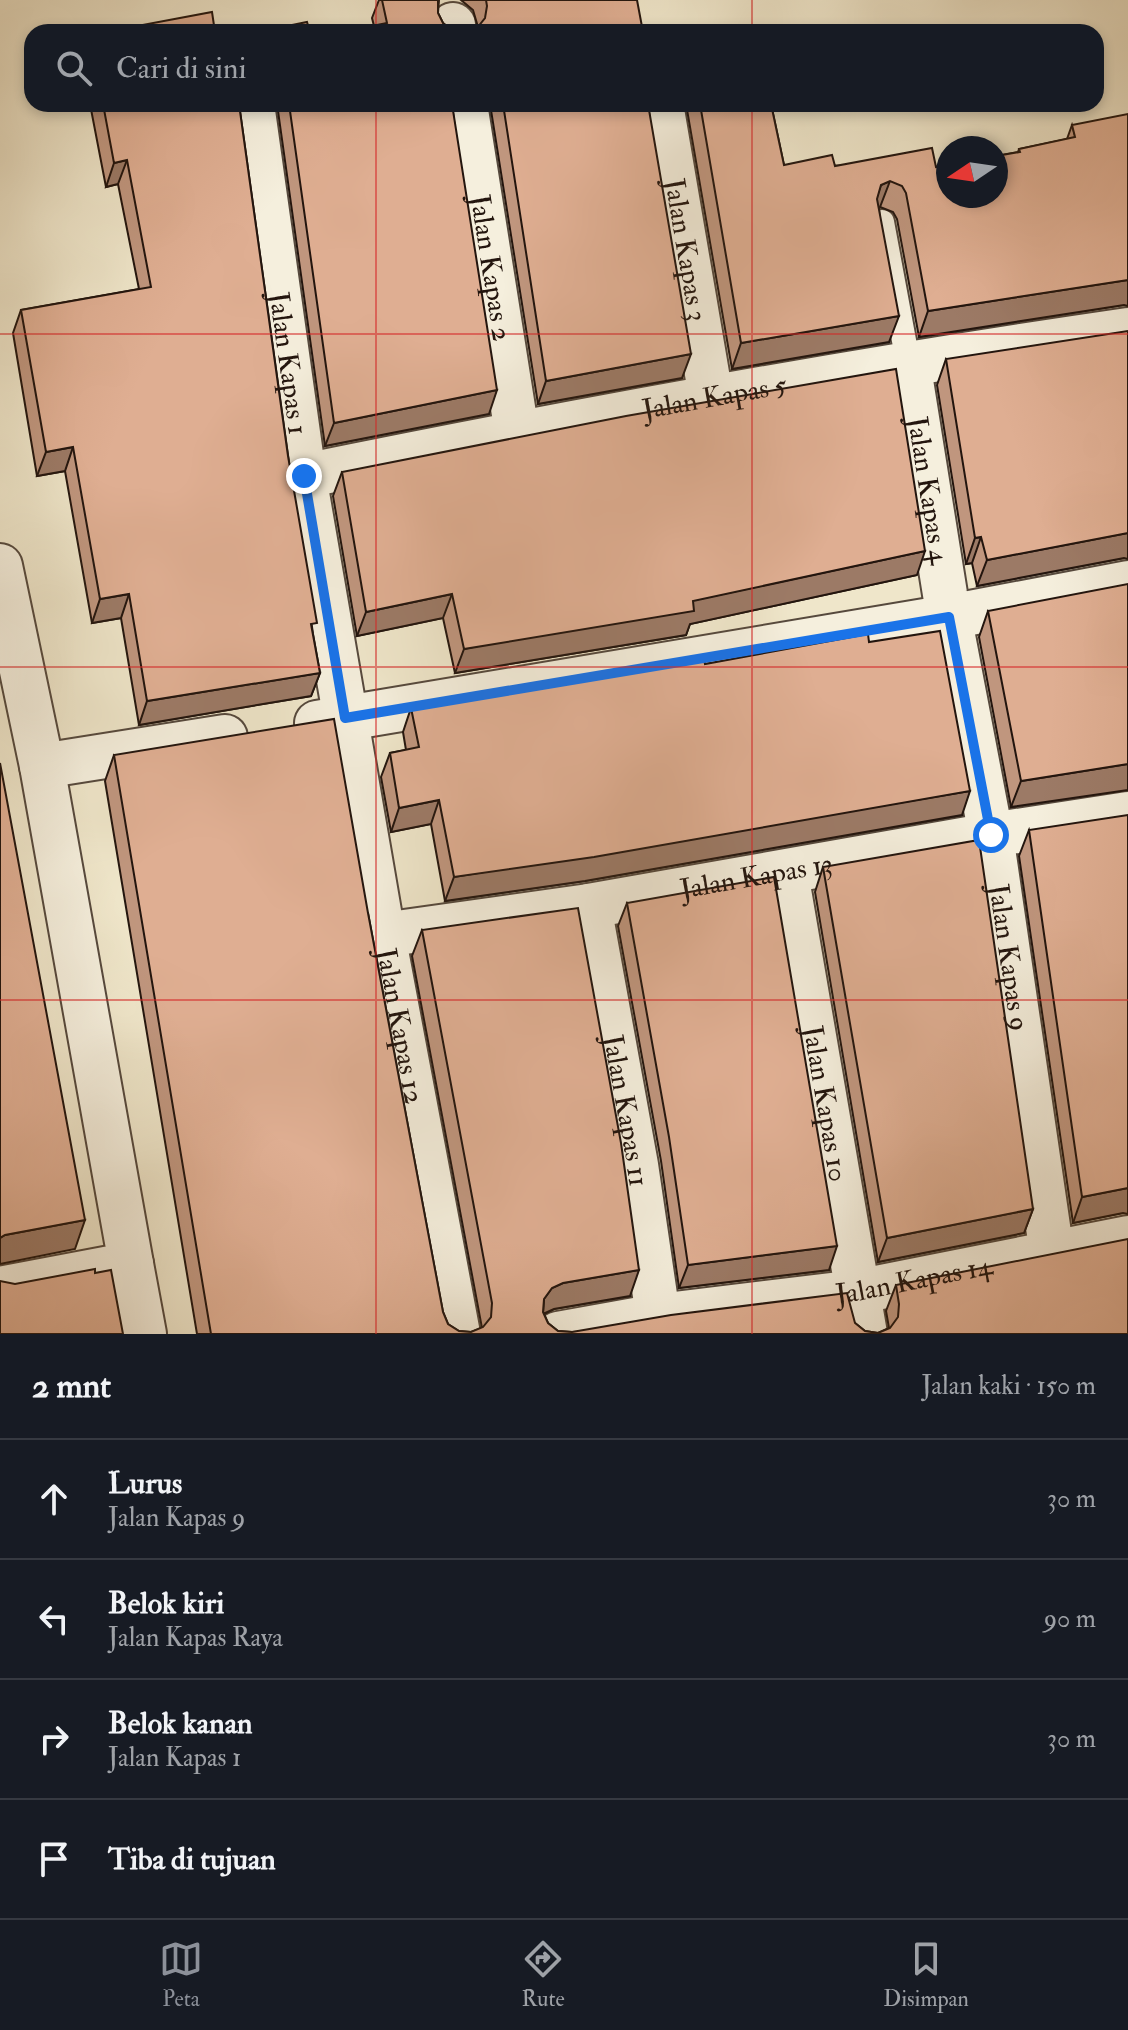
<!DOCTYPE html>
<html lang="id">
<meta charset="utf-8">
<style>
:root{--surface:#171b24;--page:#242831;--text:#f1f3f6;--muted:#9ea1a6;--line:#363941;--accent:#8c9099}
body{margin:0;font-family:"IM FELL Double Pica",serif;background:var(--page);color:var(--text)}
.compass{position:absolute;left:936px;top:136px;width:72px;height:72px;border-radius:50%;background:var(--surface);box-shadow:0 4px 12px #0003;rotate:257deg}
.stop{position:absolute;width:24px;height:24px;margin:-18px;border:6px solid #1a73e8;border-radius:50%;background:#fff}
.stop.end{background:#1a73e8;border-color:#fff;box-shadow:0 2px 8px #0008}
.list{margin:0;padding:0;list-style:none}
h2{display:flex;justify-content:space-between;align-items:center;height:104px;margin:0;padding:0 32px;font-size:34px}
h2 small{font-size:26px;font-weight:400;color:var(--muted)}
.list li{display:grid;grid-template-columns:52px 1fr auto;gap:24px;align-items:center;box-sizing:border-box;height:120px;padding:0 32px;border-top:2px solid var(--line)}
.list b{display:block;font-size:30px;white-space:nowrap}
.list p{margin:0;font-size:26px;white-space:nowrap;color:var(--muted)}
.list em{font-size:26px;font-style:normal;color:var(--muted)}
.icon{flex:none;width:44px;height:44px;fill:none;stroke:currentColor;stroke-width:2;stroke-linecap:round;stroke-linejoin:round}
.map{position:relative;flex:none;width:1128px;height:1334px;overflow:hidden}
.search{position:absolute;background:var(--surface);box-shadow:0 4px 12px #0003;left:24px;right:24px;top:24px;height:88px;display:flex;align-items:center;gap:20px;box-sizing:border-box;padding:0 28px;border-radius:24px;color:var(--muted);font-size:30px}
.sheet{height:584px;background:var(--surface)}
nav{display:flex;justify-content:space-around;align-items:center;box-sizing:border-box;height:112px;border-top:2px solid var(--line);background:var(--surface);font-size:22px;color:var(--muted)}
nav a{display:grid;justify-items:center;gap:4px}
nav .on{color:var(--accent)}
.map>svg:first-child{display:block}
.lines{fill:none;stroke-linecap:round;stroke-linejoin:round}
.lane-casing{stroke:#56493d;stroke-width:28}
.street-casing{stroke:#56493d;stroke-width:48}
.lane{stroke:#f5efdd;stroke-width:24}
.street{stroke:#f5efdd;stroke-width:44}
.wall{fill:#c0967e;stroke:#23150e;stroke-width:2}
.shaded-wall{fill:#9c7a66;stroke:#23150e;stroke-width:2}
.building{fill:#dfae92;stroke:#23150e;stroke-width:2}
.route{stroke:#1a73e8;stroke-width:10}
.grid{fill:none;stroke:#d62828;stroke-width:2;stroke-opacity:0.55}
.labels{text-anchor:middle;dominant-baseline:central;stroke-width:6;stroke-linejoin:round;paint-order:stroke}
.street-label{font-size:28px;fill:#23150e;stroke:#f5efdd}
</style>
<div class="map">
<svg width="1128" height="1334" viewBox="0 0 1128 1334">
<rect width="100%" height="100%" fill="#efe6ca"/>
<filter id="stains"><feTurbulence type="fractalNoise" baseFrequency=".0025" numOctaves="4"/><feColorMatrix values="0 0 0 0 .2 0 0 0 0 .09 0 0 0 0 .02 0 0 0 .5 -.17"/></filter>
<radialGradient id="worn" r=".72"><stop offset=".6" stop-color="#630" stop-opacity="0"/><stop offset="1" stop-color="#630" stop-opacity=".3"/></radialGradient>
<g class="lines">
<!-- lane casing -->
<g class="lane-casing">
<path id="lane" d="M882 222 908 362"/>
</g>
<!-- street casing -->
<g class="street-casing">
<g id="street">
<path d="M453 25 454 32"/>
<path id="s1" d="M252 104 304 476 383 935 458 1334"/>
<path id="s2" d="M465 104 517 433"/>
<path id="s3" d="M661 104 711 397"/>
<path id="s4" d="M908 362 945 594 991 835 1052 1254"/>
<path id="s5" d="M304 476C578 420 852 370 1128 330"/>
<path d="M0 566 42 766 131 1264 0 1289"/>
<path d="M317 723 949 617 1128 583"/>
<path d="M42 766 225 737"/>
<path id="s6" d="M786 873 865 1334"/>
<path id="s7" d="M589 906 636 1165 658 1316"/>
<path id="s8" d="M383 935 589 906 991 835 1128 814"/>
<path d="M131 1264 144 1334"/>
<path id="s9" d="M558 1334 658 1316 856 1292 1128 1238"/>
</g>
</g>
<!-- lane -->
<use href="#lane" class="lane"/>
<!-- street -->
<use href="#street" class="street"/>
</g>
<!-- wall -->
<path class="wall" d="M379 0H439L438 13 443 23 453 31 374 26 372 18Z
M461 0H637L478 27 473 10Z
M90 104H239L313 634 320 673 311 696 139 725 121 618 92 623 65 471 37 476 13 333 21 310 139 289 118 184 106 187Z
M277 104H452L489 414 325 446Z
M490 104H648L682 378 538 404Z
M686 104H771L784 165 936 167 1018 152 1019 149 1067 139 1072 125 1124 305 919 337 897 219 893 212 880 207 879 208 889 342 732 369Z
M946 359 1124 558 977 586 972 563 966 564 937 385Z
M342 472 917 575 690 624 686 635 455 673 443 618 357 636 333 496Z
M988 611 1125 789 1011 807 979 637Z
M869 642 962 815 585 881 445 901 431 824 391 832 381 777 390 753 406 750 403 732 411 708 705 664Z
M114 755 368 913 443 1312 448 1324 459 1331 471 1332 482 1328 412 956 422 930 630 1296 554 1309 544 1314 548 1323 558 1331 572 1332 855 1323 865 1331 878 1333 889 1328 886 1311 896 1285 1128 1334H197L105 781Z
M1029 830 1123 1213 1073 1223 1019 856Z
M823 867 1033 1209 1024 1233 878 1262 815 892Z
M627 903 829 1270 679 1288 661 1161 618 926Z"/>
<!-- shaded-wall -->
<path class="shaded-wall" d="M127 160 118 184 106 187 114 163Z
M890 181 880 207 872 211 881 185Z
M1128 280V306L1124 305 919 337 928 311Z
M899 316 889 342 732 369 741 343Z
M691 354 682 378 538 404 546 381Z
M497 390 489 414 325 446 334 423Z
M73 447 65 471 37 476 46 452Z
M1128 533V559L1124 558 977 586 987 560Z
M981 537 972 563 966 564 975 538Z
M925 551 917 575 690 624 686 635 455 673 464 649Z
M129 594 121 618 92 623 100 599Z
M452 594 443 618 357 636 366 612Z
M320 673 311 696 139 725 147 701Z
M1128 764V790L1011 807 1021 781Z
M970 791 962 815 585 881 445 901 454 877Z
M439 800 431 824 391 832 399 808Z
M1128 1188V1214L1123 1213 1073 1223 1082 1197Z
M1033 1209 1024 1233 878 1262 887 1238Z
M85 1220 75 1249 0 1264V1238L5 1235Z
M837 1246 829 1270 679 1288 688 1265Z
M639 1270 630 1296 554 1309 543 1314 544 1299 552 1288 563 1283Z"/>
<!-- building -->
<path class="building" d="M382 0H438V13L443 23 453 31 460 32H342L387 23Z
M486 0H637L643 32H469L477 28 485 18 487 6Z
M212 12 215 32H138L137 26Z
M307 22 310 32H258Z
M103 104H239L288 456 317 623 311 624 320 673 147 701 129 594 100 599 73 447 46 452 21 310 151 287 127 160 114 163Z
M289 104H452L497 390 334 423Z
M503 104H648L691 354 546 381Z
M700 104H771L784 165 832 155 835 166 932 148 936 167 948 165V196H996V156L1020 152 1019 149 1075 137 1072 125 1128 114V280L928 311 906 193 902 186 890 181 881 185 877 199 899 316 741 343Z
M1128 331V533L987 560 981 537 975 538 946 359Z
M896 369 925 551 693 601 694 611 464 649 452 594 366 612 342 472 626 416Z
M1128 584V764L1021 781 988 611Z
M940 631 970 791 594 857 454 877 439 800 399 808 390 753 419 747 411 708 704 660 705 664 868 634 869 642Z
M334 719 368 913 443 1312 448 1324 459 1331 471 1332 483 1327 491 1317 492 1303 422 930 578 908 621 1143 639 1270 563 1283 552 1288 544 1299 543 1312 548 1323 558 1331 572 1332 671 1315 847 1293 855 1323 865 1331 878 1333 890 1328 898 1317 899 1304 896 1285 1128 1239V1334H211L114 755Z
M0 763 85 1220 5 1235 0 1238Z
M1128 815V1188L1082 1197 1029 830Z
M979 840 1033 1209 887 1238 823 867Z
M774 877 837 1246 688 1265 669 1137 627 903Z
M95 1269V1273L111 1270 123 1334H0V1281L15 1284Z"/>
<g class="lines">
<!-- route -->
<path class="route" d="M304 476 345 718 949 617 991 835"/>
</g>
<!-- grid -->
<path class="grid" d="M376 0V32M752 0V32M376 104V1334M752 104V1334M0 334H1128M0 667H1128M0 1000H1128"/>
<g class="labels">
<!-- street labels -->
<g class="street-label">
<text stroke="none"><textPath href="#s3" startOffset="148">Jalan Kapas 3</textPath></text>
<text stroke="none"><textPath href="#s2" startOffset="166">Jalan Kapas 2</textPath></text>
<text stroke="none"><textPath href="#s1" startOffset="262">Jalan Kapas 1</textPath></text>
<text stroke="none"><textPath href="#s5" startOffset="418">Jalan Kapas 5</textPath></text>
<text stroke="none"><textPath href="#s4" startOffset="130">Jalan Kapas 4</textPath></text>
<text stroke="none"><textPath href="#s8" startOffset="378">Jalan Kapas 13</textPath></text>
<text stroke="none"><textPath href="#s4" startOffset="604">Jalan Kapas 9</textPath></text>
<text stroke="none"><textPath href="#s1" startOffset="934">Jalan Kapas 12</textPath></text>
<text stroke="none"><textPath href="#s6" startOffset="234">Jalan Kapas 10</textPath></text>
<text stroke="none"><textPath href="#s7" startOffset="208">Jalan Kapas 11</textPath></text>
<text stroke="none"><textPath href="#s9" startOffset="360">Jalan Kapas 14</textPath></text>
</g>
</g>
<rect width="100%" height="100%" filter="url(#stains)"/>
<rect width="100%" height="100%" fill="url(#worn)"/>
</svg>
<svg class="compass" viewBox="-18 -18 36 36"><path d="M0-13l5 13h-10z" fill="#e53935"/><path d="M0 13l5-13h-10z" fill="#9ea1a6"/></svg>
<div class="stop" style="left:991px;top:835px"></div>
<div class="stop end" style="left:304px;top:476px"></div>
<div class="search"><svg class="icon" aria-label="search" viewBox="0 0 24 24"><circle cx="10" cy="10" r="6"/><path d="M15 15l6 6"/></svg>Cari di sini</div>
</div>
<section class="sheet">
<h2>2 mnt<small>Jalan kaki · 150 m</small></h2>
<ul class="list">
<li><svg class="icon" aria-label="ahead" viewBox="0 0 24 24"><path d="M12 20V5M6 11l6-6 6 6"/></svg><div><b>Lurus</b><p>Jalan Kapas 9</p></div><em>30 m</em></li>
<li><svg class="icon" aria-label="left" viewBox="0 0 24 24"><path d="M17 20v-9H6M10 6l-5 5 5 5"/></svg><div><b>Belok kiri</b><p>Jalan Kapas Raya</p></div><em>90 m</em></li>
<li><svg class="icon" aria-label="right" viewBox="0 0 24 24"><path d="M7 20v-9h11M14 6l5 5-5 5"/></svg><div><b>Belok kanan</b><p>Jalan Kapas 1</p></div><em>30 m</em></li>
<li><svg class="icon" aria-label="arrive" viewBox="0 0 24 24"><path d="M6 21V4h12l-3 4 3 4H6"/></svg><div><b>Tiba di tujuan</b></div></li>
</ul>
</section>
<nav>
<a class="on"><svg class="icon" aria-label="map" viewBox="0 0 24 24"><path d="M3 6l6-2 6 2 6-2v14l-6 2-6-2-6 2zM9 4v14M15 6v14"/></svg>Peta</a>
<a><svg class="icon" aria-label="directions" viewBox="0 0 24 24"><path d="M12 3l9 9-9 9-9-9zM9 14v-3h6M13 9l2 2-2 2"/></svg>Rute</a>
<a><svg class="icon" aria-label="saved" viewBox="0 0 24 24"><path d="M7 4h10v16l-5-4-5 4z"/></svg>Disimpan</a>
</nav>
